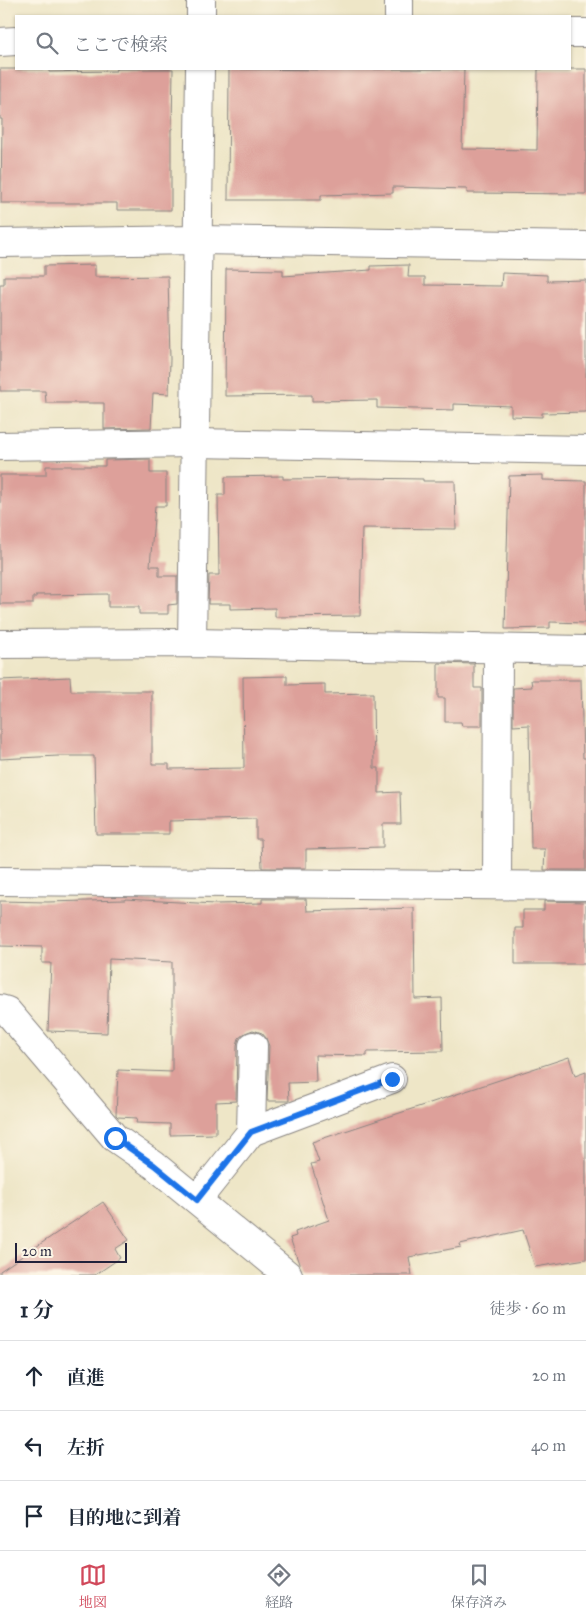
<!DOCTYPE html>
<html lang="ja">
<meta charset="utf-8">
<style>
:root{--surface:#fff;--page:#f2f2f3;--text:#1f2937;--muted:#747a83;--line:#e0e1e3;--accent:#d1495b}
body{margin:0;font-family:"IM FELL Great Primer","Noto Serif JP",serif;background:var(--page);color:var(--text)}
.scale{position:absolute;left:15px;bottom:12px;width:112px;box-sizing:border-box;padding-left:5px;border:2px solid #22223b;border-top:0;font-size:14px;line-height:18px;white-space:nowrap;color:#22223b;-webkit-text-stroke:4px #fcf5e5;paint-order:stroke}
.stop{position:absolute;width:15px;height:15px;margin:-11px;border:4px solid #1a73e8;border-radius:50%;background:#fff}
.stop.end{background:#1a73e8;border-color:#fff;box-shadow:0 1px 5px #0008}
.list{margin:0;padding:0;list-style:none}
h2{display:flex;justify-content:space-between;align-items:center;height:65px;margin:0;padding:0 20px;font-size:21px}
h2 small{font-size:16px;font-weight:400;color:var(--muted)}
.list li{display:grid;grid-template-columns:32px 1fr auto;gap:15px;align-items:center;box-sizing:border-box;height:70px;padding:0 20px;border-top:1px solid var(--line)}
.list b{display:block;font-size:19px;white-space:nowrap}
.list em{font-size:16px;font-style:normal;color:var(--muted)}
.icon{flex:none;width:28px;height:28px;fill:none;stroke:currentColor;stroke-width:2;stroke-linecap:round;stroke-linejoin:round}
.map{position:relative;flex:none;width:586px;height:1275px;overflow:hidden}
.search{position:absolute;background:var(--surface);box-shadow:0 1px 4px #0004;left:15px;right:15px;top:15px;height:55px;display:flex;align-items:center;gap:12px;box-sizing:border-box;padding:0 18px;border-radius:0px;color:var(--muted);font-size:19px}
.sheet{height:275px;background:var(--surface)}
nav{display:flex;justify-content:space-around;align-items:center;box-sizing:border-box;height:70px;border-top:1px solid var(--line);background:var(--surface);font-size:14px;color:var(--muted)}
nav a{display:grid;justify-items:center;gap:2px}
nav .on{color:var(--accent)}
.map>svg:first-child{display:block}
.building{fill:#dda09a}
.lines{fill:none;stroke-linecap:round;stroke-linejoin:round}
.minor-casing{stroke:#888481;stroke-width:30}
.minor{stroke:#fff;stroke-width:28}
.route{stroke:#1a73e8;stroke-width:6}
</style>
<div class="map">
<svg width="586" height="1275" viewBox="0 0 586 1275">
<rect width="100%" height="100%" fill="#fcf5e5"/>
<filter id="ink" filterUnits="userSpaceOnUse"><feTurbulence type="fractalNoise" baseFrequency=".02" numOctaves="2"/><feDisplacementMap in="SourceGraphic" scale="10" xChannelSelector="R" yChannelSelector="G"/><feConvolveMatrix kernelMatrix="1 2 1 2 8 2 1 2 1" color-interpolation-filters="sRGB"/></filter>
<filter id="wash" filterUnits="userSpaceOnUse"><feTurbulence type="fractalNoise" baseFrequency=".0096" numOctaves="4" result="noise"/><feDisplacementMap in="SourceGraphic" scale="20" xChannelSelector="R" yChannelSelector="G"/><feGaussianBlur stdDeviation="1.12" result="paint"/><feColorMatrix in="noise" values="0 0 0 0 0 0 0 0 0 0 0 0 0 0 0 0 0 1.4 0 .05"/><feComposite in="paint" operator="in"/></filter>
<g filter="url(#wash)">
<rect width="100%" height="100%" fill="#eee6c7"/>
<g id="blocks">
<!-- building -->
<g class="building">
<polygon points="0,69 49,69 49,72 116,71 116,69 173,69 172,129 171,129 171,210 117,210 117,203 1,203 2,119 0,119"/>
<polygon points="229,69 343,70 343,69 464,69 462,149 537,150 538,69 586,69 586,194 467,193 467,189 393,187 393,193 321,195 321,200 228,200"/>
<polygon points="95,265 95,277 168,276 170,359 169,394 153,393 151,428 104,429 104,403 46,403 45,391 0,391 0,284 4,284 4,276 44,276 44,266"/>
<polygon points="409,265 408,277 425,277 425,285 501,286 502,273 547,275 547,281 586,280 586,412 542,413 542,417 511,416 511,406 454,404 454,410 377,408 377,400 312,401 312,395 225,396 226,269 283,270 283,276 371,270 371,266"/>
<polygon points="150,459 150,473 166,473 166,506 155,506 150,566 159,566 159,576 177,576 177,604 168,605 168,614 139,614 139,607 108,607 108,594 36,595 36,597 33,597 33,604 0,604 0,475 46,475 46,466 105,466 105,460"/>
<polygon points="543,475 543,480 586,481 586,623 550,622 550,628 505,629 509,476"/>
<polygon points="283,476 283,479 361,478 423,479 423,481 455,481 456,529 362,528 360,616 275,617 275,608 230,609 230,604 208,604 209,575 219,575 218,495 225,495 225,477"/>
<polygon points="438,663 474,664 474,688 482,688 482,726 462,726 461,722 445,722 445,698 438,698"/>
<polygon points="287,676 287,685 325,684 325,694 373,693 374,768 379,768 379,793 400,792 401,824 383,824 383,847 306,849 306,868 262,868 261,839 256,839 256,819 169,821 169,834 96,834 94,756 58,756 0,759 0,680 70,677 71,691 152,691 152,764 169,764 169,769 244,768 243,677"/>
<polygon points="531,680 581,680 583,758 586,758 586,870 544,870 545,849 531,849 529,725 513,726 513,688 532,687"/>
<polygon points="125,899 215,904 262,903 262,899 306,899 307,911 414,908 415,999 442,998 443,1051 367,1052 367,1056 315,1055 316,1082 288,1083 289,1101 267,1101 269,1046 266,1038 262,1033 253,1030 245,1033 239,1038 237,1045 236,1101 216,1102 216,1134 170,1135 170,1124 136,1123 137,1118 118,1117 116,1115 118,1070 172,1072 172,962 109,959 107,1033 48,1031 51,963 42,963 42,947 0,946 0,901 47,902 125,900"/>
<polygon points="544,901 586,902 586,964 515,964 515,928 523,928 523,910 544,910"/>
<polygon points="569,1057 575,1076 586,1072 586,1259 535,1267 523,1230 460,1244 461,1247 409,1257 412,1275 303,1275 290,1238 296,1236 295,1232 329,1220 311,1164 319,1162 312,1142"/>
<polygon points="103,1202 129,1240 115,1249 120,1258 95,1275 0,1275 0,1271"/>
</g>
</g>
</g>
<g filter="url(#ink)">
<use href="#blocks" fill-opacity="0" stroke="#888481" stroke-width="1"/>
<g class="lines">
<defs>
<g id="minor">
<polyline points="399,0 399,16"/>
<polyline points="201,16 201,0"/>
<polyline points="570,33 586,33"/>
<polyline points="0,42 16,41"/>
<polyline points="0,243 198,240 586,246"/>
<polyline points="0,446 195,443 586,450"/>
<polyline points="192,643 200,69"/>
<polyline points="0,644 192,643 586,650"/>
<polyline points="0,881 586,886"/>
<polyline points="497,885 498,649"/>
<polyline points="0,1009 7,1011 115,1138 154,1165 288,1275"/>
<polyline points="251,1132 392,1079"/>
<polyline points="197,1200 251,1132 253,1046"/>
</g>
</defs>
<!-- minor casing -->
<use href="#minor" class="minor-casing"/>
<!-- minor -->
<use href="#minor" class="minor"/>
</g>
</g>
<g class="lines" filter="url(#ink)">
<!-- route -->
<polyline class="route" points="115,1138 154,1165 197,1200 251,1132 392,1079"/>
</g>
</svg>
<div class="scale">20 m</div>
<div class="stop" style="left:115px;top:1138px"></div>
<div class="stop end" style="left:392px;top:1079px"></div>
<div class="search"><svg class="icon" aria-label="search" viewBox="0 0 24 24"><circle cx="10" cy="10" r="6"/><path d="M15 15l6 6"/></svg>ここで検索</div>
</div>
<section class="sheet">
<h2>1 分<small>徒歩 · 60 m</small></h2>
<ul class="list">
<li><svg class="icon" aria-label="ahead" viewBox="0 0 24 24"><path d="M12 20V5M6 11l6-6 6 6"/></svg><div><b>直進</b></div><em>20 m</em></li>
<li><svg class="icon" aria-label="left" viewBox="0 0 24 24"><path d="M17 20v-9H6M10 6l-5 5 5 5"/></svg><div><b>左折</b></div><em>40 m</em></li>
<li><svg class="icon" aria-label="arrive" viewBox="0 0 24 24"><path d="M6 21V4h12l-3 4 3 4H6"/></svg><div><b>目的地に到着</b></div></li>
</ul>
</section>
<nav>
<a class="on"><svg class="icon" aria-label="map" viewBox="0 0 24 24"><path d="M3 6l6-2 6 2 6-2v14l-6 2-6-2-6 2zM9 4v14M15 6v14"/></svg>地図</a>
<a><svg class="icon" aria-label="directions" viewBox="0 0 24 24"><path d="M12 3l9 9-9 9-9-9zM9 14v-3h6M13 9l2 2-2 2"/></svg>経路</a>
<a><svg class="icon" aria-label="saved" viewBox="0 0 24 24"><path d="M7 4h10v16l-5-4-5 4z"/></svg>保存済み</a>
</nav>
